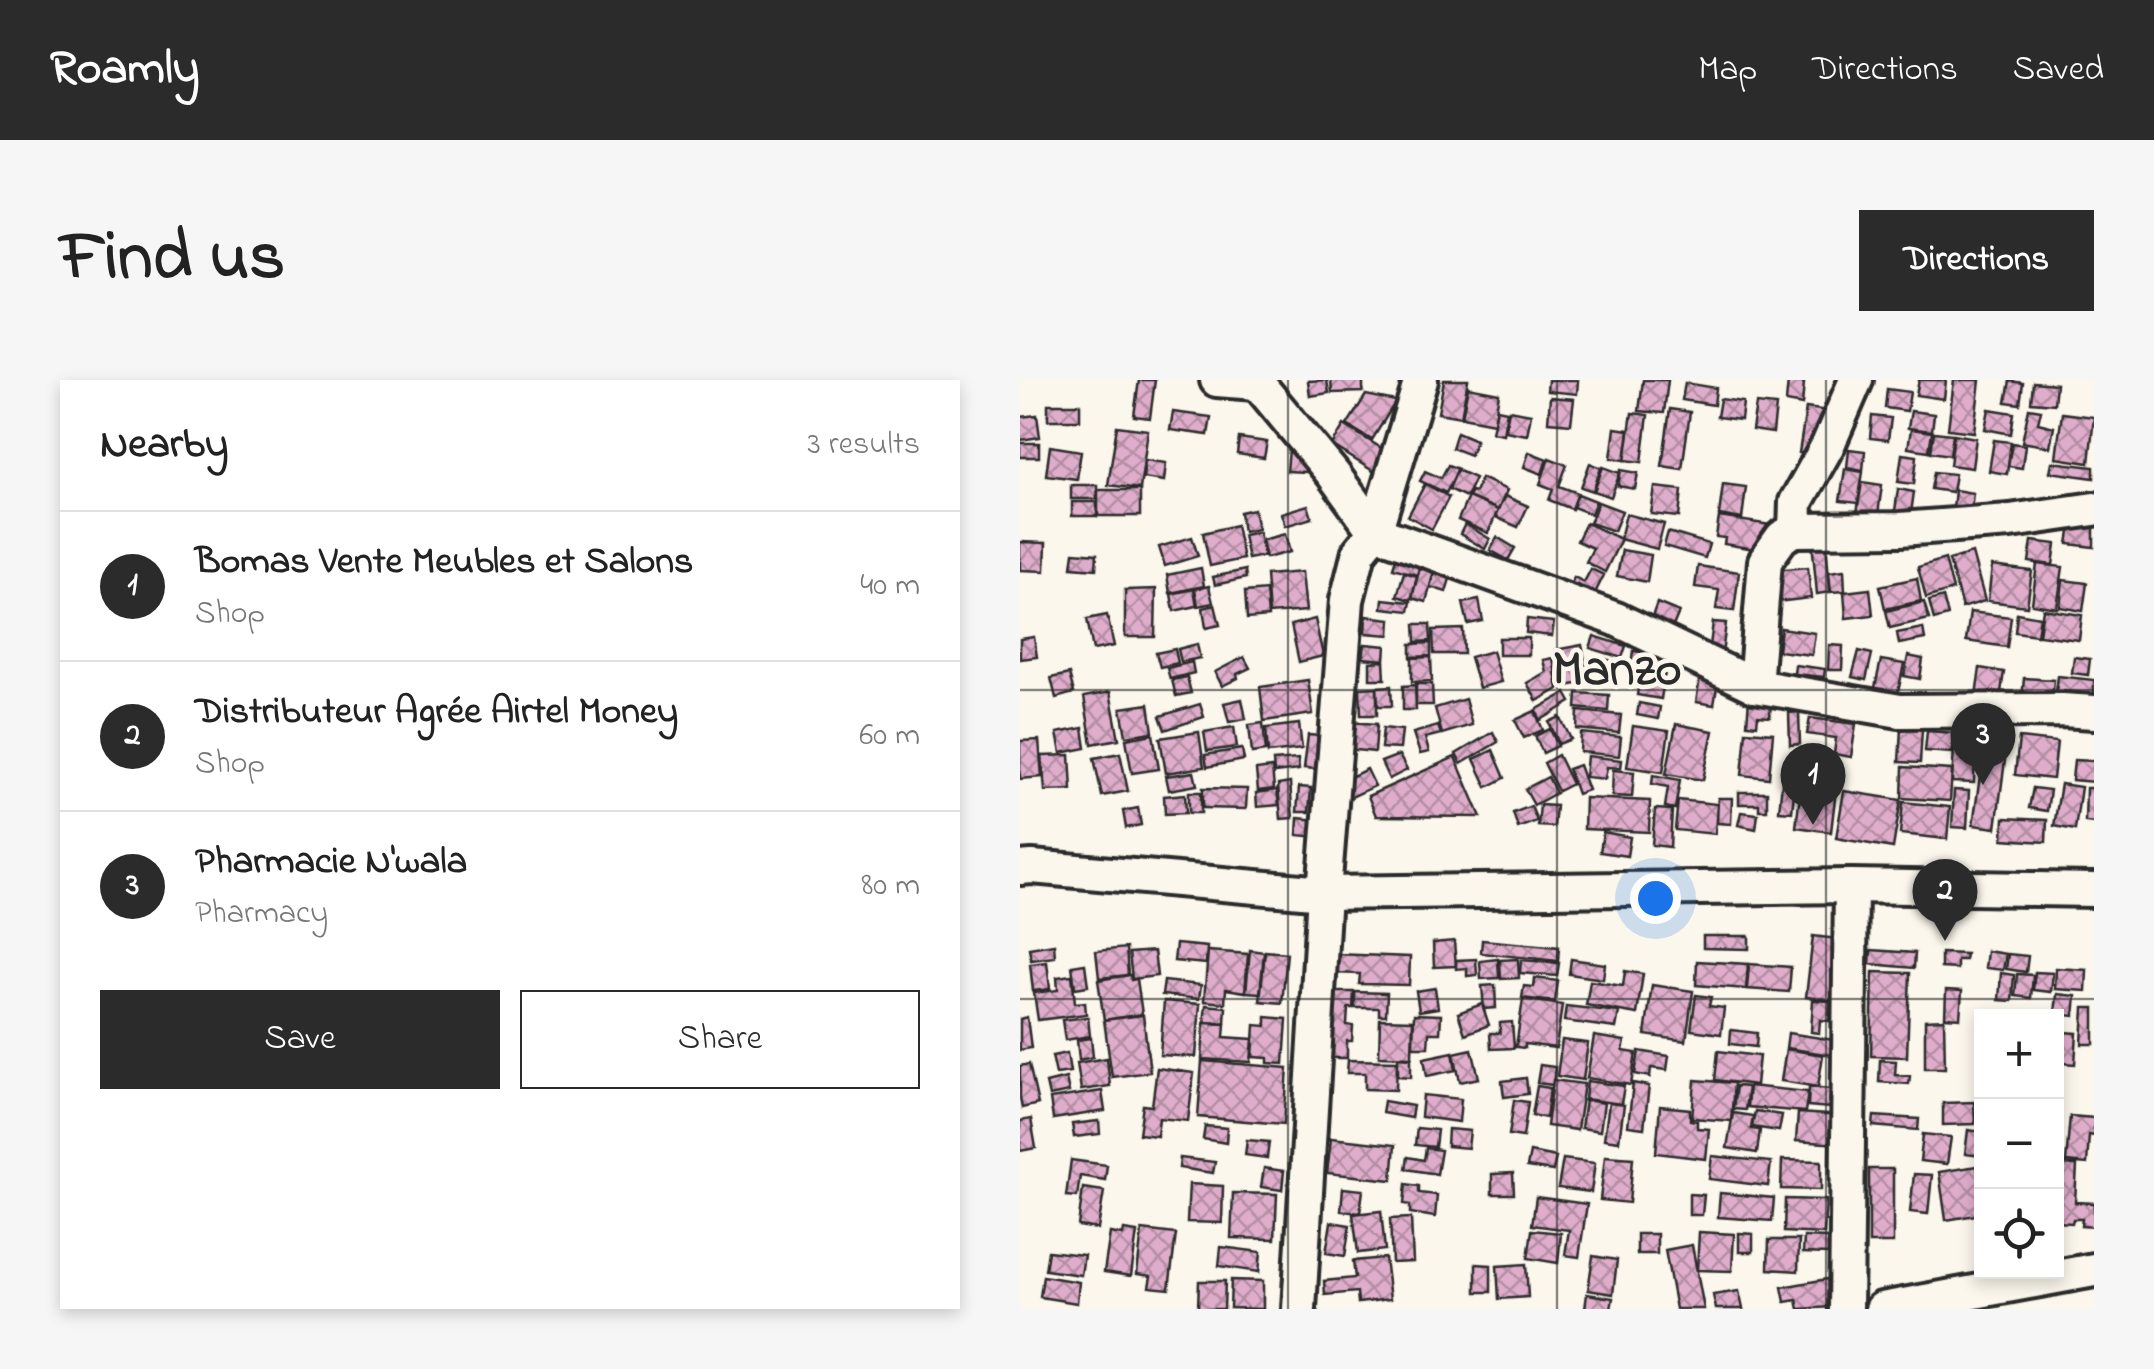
<!DOCTYPE html>
<meta charset="utf-8">
<style>
:root{--surface:#fff;--page:#f6f6f6;--text:#222;--muted:#767676;--line:#e0e0e0;--accent:#2b2b2b}
body{margin:0;font-family:"Indie Flower",sans-serif;background:var(--page);color:var(--text)}
.controls{position:absolute;right:30px;bottom:30px;display:grid;overflow:hidden;border-radius:0px;box-shadow:0 5px 15px #0003}
.controls button{width:90px;height:90px;display:grid;place-items:center;padding:0;border:0;border-bottom:2px solid var(--line);background:var(--surface);color:var(--text);font:50px sans-serif}
.you{position:absolute;left:635px;top:518px;width:35px;height:35px;margin:-25px;border:8px solid #fff;border-radius:50%;background:#1a73e8;box-shadow:0 0 0 15px #1a73e833}
.badge{display:grid;place-items:center;width:65px;height:65px;border-radius:50%;background:var(--accent);color:#fff;font-size:32px;font-weight:700}
.pin{position:absolute;translate:-50% -82px;filter:drop-shadow(0 2px 5px #0008)}
.pin::after{content:'';position:absolute;top:52px;width:35px;height:30px;background:inherit;clip-path:polygon(0 0,100% 0,50% 100%)}
.list{margin:0;padding:0;list-style:none}
h2{display:flex;justify-content:space-between;align-items:center;height:130px;margin:0;padding:0 40px;font-size:42px}
h2 small{font-size:32px;font-weight:400;color:var(--muted)}
.list li{display:grid;grid-template-columns:65px 1fr auto;gap:30px;align-items:center;box-sizing:border-box;height:150px;padding:0 40px;border-top:2px solid var(--line)}
.list b{display:block;font-size:38px;white-space:nowrap}
.list p{margin:0;font-size:32px;white-space:nowrap;color:var(--muted)}
.list em{font-size:32px;font-style:normal;color:var(--muted)}
.actions{display:flex;gap:20px;padding:30px 40px}
.actions a{flex:1;padding:22px 0;border:2px solid var(--accent);border-radius:0px;text-align:center;font-size:35px;color:var(--accent)}
.actions .main{background:var(--accent);color:#fff}
.icon{flex:none;width:55px;height:55px;fill:none;stroke:currentColor;stroke-width:2;stroke-linecap:round;stroke-linejoin:round}
.map{position:relative;flex:none;width:1074px;height:929px;overflow:hidden;border-radius:0px}
header{display:flex;align-items:center;gap:60px;box-sizing:border-box;height:140px;padding:0 50px;background:var(--accent);color:#fff}
header strong{font-size:48px}
nav{display:flex;gap:55px;margin-inline-start:auto;font-size:35px}
.intro{display:flex;align-items:center;justify-content:space-between;box-sizing:border-box;height:240px;padding:0 60px}
h1{margin:0;font-size:70px}
.button{padding:25px 45px;border-radius:0px;background:var(--accent);color:#fff;font-size:35px;font-weight:700}
main{display:flex;gap:60px;padding:0 60px}
aside{flex:1;background:var(--surface);border-radius:0px;box-shadow:0 5px 15px #0003}
.map>svg:first-child{display:block}
.building{fill:url(#building-cross-hatch);stroke:#2b2b2b;stroke-width:2.5}
.lines{fill:none;stroke-linecap:round;stroke-linejoin:round}
.minor-casing{stroke:#2b2b2b;stroke-width:40}
.minor{stroke:#fbf7ec;stroke-width:32}
.grid{fill:none;stroke:#2b2b2b;stroke-width:2.5;stroke-opacity:0.55}
.labels{text-anchor:middle;stroke-width:9;stroke-linejoin:round;paint-order:stroke}
.district-label{font-size:50px;font-weight:bold;fill:#2b2b2b;stroke:#fbf7ec}
</style>
<header>
<strong>Roamly</strong>
<nav><a>Map</a><a>Directions</a><a>Saved</a></nav>
</header>
<div class="intro"><h1>Find us</h1><a class="button">Directions</a></div>
<main>
<aside>
<h2>Nearby<small>3 results</small></h2>
<ul class="list">
<li><span class="badge">1</span><div><b>Bomas Vente Meubles et Salons</b><p>Shop</p></div><em>40 m</em></li>
<li><span class="badge">2</span><div><b>Distributeur Agrée Airtel Money</b><p>Shop</p></div><em>60 m</em></li>
<li><span class="badge">3</span><div><b>Pharmacie N'wala</b><p>Pharmacy</p></div><em>80 m</em></li>
</ul>
<div class="actions"><a class="main">Save</a><a>Share</a></div>
</aside>
<div class="map">
<svg width="1074" height="929" viewBox="0 0 1074 929">
<defs>
<pattern id="building-cross-hatch" width="8" height="8" patternUnits="userSpaceOnUse" patternTransform="scale(2.5)"><rect width="8" height="8" fill="#dfadcb"/><path d="M0 0l8 8M0 8l8-8" fill="none" stroke="#b58da5"/></pattern>
</defs>
<rect width="100%" height="100%" fill="#fbf7ec"/>
<filter id="ink" filterUnits="userSpaceOnUse"><feTurbulence type="fractalNoise" baseFrequency=".01" numOctaves="2"/><feDisplacementMap in="SourceGraphic" scale="20" xChannelSelector="R" yChannelSelector="G"/><feConvolveMatrix kernelMatrix="1 2 1 2 8 2 1 2 1" color-interpolation-filters="sRGB"/></filter>
<g filter="url(#ink)">
<!-- building -->
<g class="building">
<polygon points="119,0 135,0 130,38 114,36"/>
<polygon points="307,0 309,13 290,16 288,1"/>
<polygon points="311,0 343,0 343,12 312,13"/>
<polygon points="424,0 448,0 441,37 418,33"/>
<polygon points="528,0 558,0 557,14 527,11"/>
<polygon points="623,0 648,0 644,33 619,31"/>
<polygon points="899,0 926,0 924,19 896,15"/>
<polygon points="934,0 960,0 954,52 928,49"/>
<polygon points="768,1 784,3 782,25 766,22"/>
<polygon points="990,1 1003,3 1000,24 986,22"/>
<polygon points="1013,2 1036,4 1034,24 1011,22"/>
<polygon points="665,3 696,8 694,25 662,20"/>
<polygon points="448,7 479,13 474,43 442,37"/>
<polygon points="867,9 890,12 887,31 865,28"/>
<polygon points="346,15 376,21 352,60 327,45"/>
<polygon points="530,17 554,19 551,44 528,42"/>
<polygon points="700,19 723,22 721,40 697,37"/>
<rect x="28" y="24" width="32" height="16"/>
<polygon points="736,24 756,26 753,53 732,50"/>
<polygon points="786,28 816,32 795,75 779,73"/>
<polygon points="1009,28 1021,30 1018,43 1034,47 1030,67 1002,62"/>
<polygon points="477,29 487,31 483,54 472,52"/>
<polygon points="650,29 670,32 662,89 642,86"/>
<polygon points="969,29 994,33 991,54 965,49"/>
<polygon points="489,30 511,34 507,55 485,51"/>
<polygon points="891,31 914,34 912,51 888,48"/>
<polygon points="153,32 191,37 188,55 150,50"/>
<polygon points="612,33 628,35 622,82 605,80"/>
<polygon points="1042,33 1074,37 1069,83 1036,78"/>
<polygon points="17,35 20,57 0,60 0,37"/>
<polygon points="852,36 871,38 868,60 850,58"/>
<polygon points="324,45 366,71 353,91 312,65"/>
<polygon points="97,46 128,50 120,109 88,105"/>
<polygon points="595,48 609,50 605,80 591,78"/>
<polygon points="891,49 912,52 909,71 888,68"/>
<polygon points="437,52 456,60 450,75 432,68"/>
<polygon points="914,52 933,54 930,75 911,72"/>
<polygon points="934,54 956,58 952,88 930,85"/>
<polygon points="219,58 247,62 244,78 217,74"/>
<polygon points="974,60 991,62 987,94 969,91"/>
<rect x="0" y="63" width="19" height="14"/>
<polygon points="992,63 1005,65 1002,88 988,86"/>
<polygon points="30,66 61,71 57,99 26,95"/>
<polygon points="269,69 287,70 285,92 267,91"/>
<polygon points="829,69 845,71 843,90 827,87"/>
<polygon points="509,72 527,79 522,94 504,87"/>
<polygon points="882,74 897,76 894,104 878,102"/>
<polygon points="529,78 547,85 539,106 558,113 552,129 529,120 533,109 520,104"/>
<polygon points="125,80 146,83 144,101 123,98"/>
<polygon points="1032,82 1074,87 1074,98 1030,92"/>
<polygon points="570,83 581,88 573,111 561,107"/>
<polygon points="428,85 438,89 426,113 400,101 405,91 421,98"/>
<polygon points="583,87 600,93 591,117 574,111"/>
<polygon points="825,89 843,92 838,123 820,121"/>
<polygon points="437,90 455,98 446,117 429,109"/>
<polygon points="601,90 618,93 615,109 598,106"/>
<polygon points="914,92 935,94 932,112 911,109"/>
<polygon points="461,98 487,110 478,130 448,117 451,111 455,112"/>
<polygon points="842,102 862,105 857,142 836,139"/>
<polygon points="405,104 429,117 412,149 388,136"/>
<polygon points="703,104 726,107 722,139 699,135"/>
<rect x="51" y="105" width="26" height="14"/>
<polygon points="635,107 662,110 659,137 631,134"/>
<polygon points="878,109 894,112 891,133 875,131"/>
<rect x="78" y="110" width="42" height="26"/>
<polygon points="935,110 953,113 951,131 933,128"/>
<polygon points="558,114 576,121 571,134 553,127"/>
<polygon points="485,116 508,126 498,147 475,137"/>
<polygon points="448,117 478,130 468,153 438,140"/>
<rect x="52" y="122" width="25" height="14"/>
<polygon points="578,122 602,131 594,151 570,143"/>
<polygon points="288,125 292,138 265,146 261,133"/>
<polygon points="234,129 238,149 223,152 220,132"/>
<polygon points="606,134 644,144 637,169 600,159"/>
<polygon points="699,137 751,145 747,171 704,164 705,158 696,157"/>
<polygon points="1052,140 1074,143 1074,167 1048,164"/>
<polygon points="566,143 601,159 585,192 566,182 573,168 557,161"/>
<polygon points="445,144 470,159 465,169 440,154"/>
<polygon points="216,145 223,179 190,186 183,153"/>
<polygon points="239,152 244,176 228,179 223,155"/>
<polygon points="648,152 689,164 685,178 644,166"/>
<polygon points="265,154 270,172 246,178 242,160"/>
<polygon points="172,157 178,176 145,186 139,167"/>
<polygon points="477,157 495,168 488,180 470,170"/>
<polygon points="806,160 810,212 797,214 792,161"/>
<polygon points="1012,161 1036,164 1033,185 1009,182"/>
<polygon points="0,162 26,163 25,191 0,190"/>
<polygon points="602,170 631,175 627,202 597,196"/>
<polygon points="54,172 77,174 76,189 52,187"/>
<polygon points="952,173 965,221 942,228 929,180"/>
<polygon points="376,178 400,184 397,195 373,188"/>
<polygon points="925,179 933,210 906,218 898,187"/>
<polygon points="401,183 415,187 406,222 392,218"/>
<polygon points="1017,184 1043,187 1037,228 1012,224"/>
<polygon points="678,186 719,192 714,231 696,229 699,210 675,207"/>
<polygon points="972,186 1012,191 1007,226 968,221"/>
<polygon points="416,187 432,192 426,212 410,207"/>
<polygon points="788,187 791,218 756,222 754,190"/>
<polygon points="181,188 184,206 150,213 147,195"/>
<polygon points="571,189 584,195 571,221 549,209 554,197 564,202"/>
<polygon points="225,190 226,198 195,205 193,197"/>
<polygon points="824,190 825,211 811,212 809,192"/>
<polygon points="282,192 286,231 249,234 246,195"/>
<polygon points="384,192 397,196 391,220 377,216"/>
<polygon points="897,198 901,221 865,229 860,206"/>
<polygon points="1043,200 1067,203 1063,231 1040,227"/>
<polygon points="189,206 193,223 178,226 175,209"/>
<polygon points="136,209 135,257 105,257 105,210"/>
<polygon points="174,209 177,226 154,231 151,214"/>
<polygon points="850,209 853,235 826,238 824,212"/>
<polygon points="246,210 248,237 227,239 225,212"/>
<polygon points="923,217 928,236 914,240 909,221"/>
<polygon points="363,219 391,222 389,231 362,228"/>
<polygon points="459,220 463,241 448,244 443,223"/>
<polygon points="904,222 909,239 870,248 866,231"/>
<polygon points="637,223 659,232 651,251 630,242"/>
<polygon points="195,225 200,245 186,248 183,228"/>
<polygon points="1023,229 1062,235 1059,260 1019,255"/>
<polygon points="950,232 991,237 987,267 946,261"/>
<polygon points="997,233 1020,237 1017,255 995,252"/>
<polygon points="87,235 94,266 73,270 67,239"/>
<polygon points="346,236 371,239 370,255 345,253"/>
<polygon points="295,239 303,276 279,282 271,245"/>
<polygon points="507,239 534,242 532,256 506,253"/>
<polygon points="693,242 706,243 702,275 689,274"/>
<polygon points="395,244 410,244 411,261 396,262"/>
<polygon points="761,248 795,253 792,275 758,271"/>
<polygon points="903,248 905,259 879,264 877,253"/>
<polygon points="443,249 444,274 414,274 413,250"/>
<polygon points="574,256 606,266 602,278 570,268"/>
<polygon points="14,257 17,277 0,279 0,259"/>
<rect x="479" y="258" width="30" height="17"/>
<polygon points="411,263 411,276 391,277 391,264"/>
<polygon points="177,264 180,278 161,282 158,269"/>
<polygon points="345,264 366,266 365,280 343,278"/>
<polygon points="562,265 566,285 536,290 535,270"/>
<polygon points="809,265 823,266 822,290 808,290"/>
<polygon points="155,269 158,283 140,287 136,273"/>
<polygon points="472,271 481,302 459,308 450,277"/>
<polygon points="613,271 648,276 644,298 620,294 618,305 608,304"/>
<polygon points="839,271 852,274 846,300 832,297"/>
<polygon points="888,276 903,279 900,299 884,296"/>
<polygon points="224,277 230,288 217,294 218,298 202,306 195,292"/>
<polygon points="411,277 412,301 392,302 392,278"/>
<polygon points="579,277 598,283 593,297 575,291"/>
<polygon points="1054,277 1070,279 1068,295 1052,293"/>
<polygon points="533,278 538,309 517,321 507,303 526,292 523,280"/>
<polygon points="861,280 884,284 877,317 854,312"/>
<polygon points="364,281 365,299 350,299 350,282"/>
<polygon points="172,282 174,293 150,299 147,288"/>
<polygon points="775,285 805,289 804,297 774,294"/>
<polygon points="560,287 563,303 539,307 537,291"/>
<polygon points="960,288 984,292 980,319 956,315"/>
<polygon points="681,292 699,295 694,325 676,322"/>
<polygon points="49,294 54,313 36,318 31,298"/>
<polygon points="620,295 644,299 641,319 617,315"/>
<polygon points="1038,296 1074,300 1074,325 1035,320"/>
<polygon points="167,297 171,313 156,316 152,300"/>
<polygon points="1004,298 1034,300 1032,322 1002,319"/>
<polygon points="288,300 293,334 244,341 240,307"/>
<polygon points="396,304 412,304 413,325 396,325"/>
<polygon points="395,305 396,330 383,330 383,306"/>
<polygon points="371,306 372,326 358,326 357,307"/>
<polygon points="357,307 357,335 341,335 340,308"/>
<polygon points="90,312 99,359 72,364 64,317"/>
<polygon points="546,313 551,322 521,340 516,330"/>
<polygon points="557,313 589,315 588,331 556,328"/>
<polygon points="222,319 226,339 209,342 204,323"/>
<polygon points="445,319 452,345 422,354 415,328"/>
<polygon points="729,319 751,320 750,337 738,336 737,345 727,344"/>
<polygon points="619,323 640,327 638,339 617,335"/>
<polygon points="129,324 133,352 106,356 101,328"/>
<polygon points="180,324 184,337 145,350 140,336"/>
<polygon points="515,331 523,350 504,358 495,340"/>
<polygon points="558,331 601,335 599,353 557,349"/>
<polygon points="779,332 780,364 770,365 769,333"/>
<polygon points="540,337 551,359 539,364 529,342"/>
<polygon points="790,338 836,344 831,377 814,374 816,358 787,354"/>
<polygon points="328,342 357,344 355,372 326,369"/>
<polygon points="243,343 246,371 232,373 229,345"/>
<polygon points="279,344 282,369 248,373 246,348"/>
<polygon points="656,344 693,351 683,400 646,394"/>
<polygon points="418,346 421,354 405,358 409,372 400,374 393,353"/>
<polygon points="613,346 649,351 643,392 607,387"/>
<polygon points="214,347 217,367 187,371 184,352"/>
<polygon points="63,348 66,368 41,373 37,353"/>
<polygon points="363,348 382,350 380,369 361,368"/>
<polygon points="881,348 902,349 900,383 879,382"/>
<polygon points="530,349 538,366 523,373 515,356"/>
<polygon points="726,351 753,353 749,398 722,395"/>
<polygon points="907,351 934,353 932,373 905,371"/>
<polygon points="179,352 184,387 146,393 140,358"/>
<polygon points="473,352 478,362 441,384 436,374"/>
<polygon points="561,353 601,357 599,376 560,372"/>
<polygon points="133,354 139,389 112,393 106,359"/>
<polygon points="966,354 988,358 976,448 953,445"/>
<polygon points="288,355 299,356 295,389 284,388"/>
<polygon points="999,358 1037,362 1033,399 995,395"/>
<polygon points="19,360 22,397 0,399 0,361"/>
<polygon points="934,367 955,368 954,403 932,402"/>
<polygon points="222,369 224,380 187,387 185,375"/>
<polygon points="473,370 485,398 467,407 454,379"/>
<polygon points="775,370 793,373 792,387 773,384"/>
<polygon points="100,373 108,411 82,416 74,378"/>
<polygon points="50,375 52,410 25,411 22,376"/>
<polygon points="379,375 387,390 369,399 361,382"/>
<polygon points="538,375 552,404 538,411 524,383"/>
<polygon points="567,376 602,380 601,388 587,387 585,399 565,397"/>
<polygon points="435,377 461,437 356,436 348,416"/>
<polygon points="278,379 279,390 254,393 253,381"/>
<polygon points="1054,380 1074,381 1074,402 1052,400"/>
<polygon points="559,385 568,410 557,414 548,389"/>
<polygon points="883,387 932,390 930,421 882,418"/>
<polygon points="252,388 254,409 238,411 236,390"/>
<polygon points="347,389 355,406 323,421 326,399"/>
<polygon points="593,390 614,392 612,417 592,416"/>
<polygon points="174,392 177,405 149,410 146,396"/>
<polygon points="763,393 776,395 772,432 759,431"/>
<polygon points="633,395 660,400 655,429 645,427 648,407 632,404"/>
<polygon points="528,397 536,413 514,425 505,409"/>
<polygon points="270,403 273,438 261,439 258,405"/>
<polygon points="1041,404 1061,407 1055,450 1034,446"/>
<polygon points="781,406 816,410 811,452 776,447"/>
<polygon points="279,407 291,408 289,432 277,432"/>
<polygon points="183,408 227,409 226,429 183,428"/>
<polygon points="1013,408 1030,410 1027,431 1009,428"/>
<polygon points="1066,408 1074,408 1074,443 1065,442"/>
<polygon points="257,410 259,425 237,427 236,413"/>
<polygon points="934,410 949,411 947,448 932,447"/>
<polygon points="824,411 881,420 873,468 816,458"/>
<rect x="169" y="412" width="12" height="21"/>
<polygon points="719,412 747,412 747,430 739,430 739,424 719,424"/>
<polygon points="165,414 166,433 145,434 144,416"/>
<polygon points="565,418 630,421 629,452 564,449"/>
<polygon points="698,418 712,418 711,444 697,443"/>
<polygon points="658,420 697,424 695,454 655,450"/>
<polygon points="883,422 930,427 927,459 880,454"/>
<polygon points="520,425 536,426 534,447 518,446"/>
<polygon points="511,426 517,441 498,448 493,433"/>
<polygon points="118,428 121,445 106,448 103,431"/>
<polygon points="635,429 652,430 650,467 632,465"/>
<polygon points="721,432 738,434 736,449 718,445"/>
<polygon points="278,438 299,440 297,457 277,455"/>
<polygon points="984,438 1027,440 1026,462 983,459"/>
<polygon points="583,452 610,457 607,476 580,472"/>
<polygon points="683,556 729,556 729,569 683,568"/>
<polygon points="793,556 818,559 811,620 786,617"/>
<polygon points="462,560 539,567 538,581 461,573"/>
<polygon points="434,561 436,586 414,587 413,563"/>
<polygon points="34,564 35,577 11,580 9,568"/>
<polygon points="156,564 187,567 186,584 154,581"/>
<polygon points="106,568 108,595 79,598 76,571"/>
<polygon points="230,570 244,572 240,613 226,612"/>
<polygon points="851,570 895,573 894,588 850,584"/>
<polygon points="134,571 137,596 112,599 109,573"/>
<polygon points="188,571 228,574 225,612 206,609 205,623 184,621"/>
<polygon points="245,571 267,573 262,623 240,621"/>
<polygon points="967,571 986,574 983,590 965,588"/>
<polygon points="921,573 946,574 945,580 937,580 937,589 921,588"/>
<polygon points="314,574 390,577 389,605 339,604 340,594 313,593"/>
<polygon points="988,574 1008,576 1006,592 986,589"/>
<polygon points="456,579 457,595 447,596 447,588 436,589 436,580"/>
<polygon points="478,579 479,598 461,599 460,581"/>
<polygon points="498,579 499,598 481,599 480,580"/>
<polygon points="551,579 585,584 583,599 549,594"/>
<polygon points="501,580 539,583 537,596 500,593"/>
<polygon points="677,581 728,584 726,609 676,605"/>
<polygon points="27,582 30,609 13,611 10,584"/>
<polygon points="65,584 68,606 55,608 52,586"/>
<polygon points="729,584 771,587 769,612 727,609"/>
<polygon points="1036,588 1067,590 1066,611 1035,609"/>
<polygon points="605,591 623,594 617,634 566,625 570,601 603,606"/>
<polygon points="853,592 890,593 887,677 851,676"/>
<polygon points="1015,592 1033,593 1031,612 1013,610"/>
<polygon points="981,593 994,595 992,621 979,620"/>
<polygon points="997,594 1013,595 1011,618 995,616"/>
<polygon points="52,595 55,623 65,622 66,634 18,640 14,613 38,610 37,597"/>
<polygon points="110,595 111,600 117,599 122,634 84,640 78,600"/>
<polygon points="515,598 538,601 535,622 502,618 504,606 514,607"/>
<polygon points="144,601 181,605 179,619 142,615"/>
<polygon points="475,605 476,628 464,629 462,606"/>
<polygon points="632,605 673,611 666,661 625,655"/>
<polygon points="415,608 418,628 399,631 396,611"/>
<polygon points="926,610 942,611 940,638 925,637"/>
<polygon points="313,612 334,612 333,628 328,628 327,645 333,646 332,661 327,661 327,678 311,678"/>
<polygon points="335,612 367,613 366,635 359,635 359,628 335,628"/>
<polygon points="1037,614 1056,616 1054,636 1035,634"/>
<polygon points="676,615 691,617 689,626 704,628 701,654 671,650"/>
<polygon points="503,619 542,625 536,668 505,664 505,668 496,667"/>
<polygon points="793,620 810,621 809,641 800,640 799,653 791,652"/>
<polygon points="144,621 180,624 176,677 140,675"/>
<polygon points="462,624 469,645 445,654 438,633"/>
<polygon points="186,625 206,627 205,643 184,642"/>
<polygon points="546,626 599,632 596,648 544,641"/>
<polygon points="1064,628 1074,628 1074,664 1062,664"/>
<polygon points="394,634 421,635 420,653 409,653 408,667 393,667"/>
<polygon points="123,635 130,692 92,697 84,640"/>
<polygon points="7,637 11,668 0,670 0,639"/>
<polygon points="68,637 70,656 45,660 42,640"/>
<polygon points="246,637 267,639 264,684 248,683 248,678 233,677 235,645 246,646"/>
<polygon points="360,639 393,640 392,677 359,676"/>
<polygon points="924,639 925,688 905,688 905,640"/>
<polygon points="492,642 494,668 471,669 470,653 480,653 480,643"/>
<polygon points="184,643 205,644 204,657 233,659 231,682 182,679"/>
<polygon points="711,650 737,653 736,667 710,664"/>
<polygon points="1044,652 1057,653 1055,684 1042,683"/>
<polygon points="768,653 814,660 812,675 766,668"/>
<polygon points="574,656 605,661 603,671 616,673 611,705 567,698"/>
<polygon points="71,658 73,677 59,680 57,660"/>
<polygon points="542,660 568,663 563,700 537,696"/>
<polygon points="452,669 459,698 440,702 434,673"/>
<polygon points="766,669 803,675 798,707 761,701"/>
<polygon points="619,671 649,676 647,690 631,688 630,697 615,694"/>
<polygon points="698,671 739,676 736,705 695,700"/>
<polygon points="433,672 436,690 407,696 404,678"/>
<polygon points="47,673 50,692 36,694 32,676"/>
<polygon points="378,677 391,678 391,697 378,696"/>
<polygon points="87,678 90,706 61,710 57,683"/>
<polygon points="328,680 377,681 376,710 345,709 345,693 327,693"/>
<polygon points="860,680 876,681 875,695 890,696 889,704 859,702"/>
<polygon points="182,681 268,688 264,744 178,737"/>
<polygon points="9,684 18,724 2,728 0,718 0,686"/>
<polygon points="520,685 535,687 533,705 517,703"/>
<polygon points="137,688 174,693 168,741 139,738 137,756 119,754 123,725 132,726"/>
<polygon points="46,698 49,712 29,716 26,703"/>
<polygon points="506,698 508,714 484,717 482,701"/>
<polygon points="533,700 564,704 557,750 527,746"/>
<polygon points="675,700 714,703 711,741 672,738"/>
<polygon points="567,701 604,706 601,724 565,719"/>
<polygon points="613,703 629,706 624,748 608,746"/>
<polygon points="517,706 530,708 526,738 512,735"/>
<polygon points="716,706 728,707 725,730 713,729"/>
<polygon points="729,706 788,712 785,732 727,727"/>
<polygon points="789,707 810,709 809,728 788,726"/>
<polygon points="82,711 85,731 33,739 30,719"/>
<polygon points="403,715 441,719 439,742 401,737"/>
<polygon points="494,720 508,722 503,757 489,755"/>
<polygon points="565,720 584,723 580,751 561,748"/>
<polygon points="364,721 393,726 391,738 362,733"/>
<polygon points="954,722 955,744 923,745 923,723"/>
<polygon points="589,723 604,725 599,761 584,759"/>
<polygon points="640,726 670,729 670,740 677,741 677,748 689,749 686,779 636,773"/>
<polygon points="735,731 762,735 759,751 732,747"/>
<polygon points="713,733 733,736 731,749 740,750 737,773 707,768"/>
<polygon points="778,733 821,736 819,764 776,761"/>
<polygon points="854,736 899,739 898,750 853,746"/>
<polygon points="1050,736 1074,738 1074,756 1069,755 1067,784 1046,782"/>
<polygon points="11,739 16,768 0,771 0,741"/>
<polygon points="79,741 80,754 54,757 52,744"/>
<polygon points="185,746 207,748 206,763 183,759"/>
<polygon points="397,748 417,750 415,767 395,765"/>
<polygon points="428,749 450,751 448,768 427,766"/>
<polygon points="948,750 962,752 962,776 945,774"/>
<polygon points="903,754 931,757 927,784 900,781"/>
<polygon points="311,758 375,765 372,800 307,793"/>
<polygon points="227,760 249,762 247,778 225,775"/>
<polygon points="406,768 421,770 417,794 386,789 388,777 404,780"/>
<polygon points="510,772 536,777 533,791 507,787"/>
<polygon points="585,776 613,778 609,823 580,820"/>
<polygon points="692,776 751,782 748,806 689,799"/>
<polygon points="160,778 195,782 193,793 159,788"/>
<polygon points="543,779 575,783 571,812 538,808"/>
<polygon points="51,780 87,785 85,800 60,796 57,817 46,816"/>
<polygon points="762,780 801,781 801,810 761,809"/>
<polygon points="1039,784 1057,785 1055,822 1074,823 1074,847 1061,846 1062,839 1053,839 1052,843 1036,842"/>
<polygon points="957,786 962,815 962,834 926,840 919,792"/>
<polygon points="244,788 264,791 262,810 241,807"/>
<rect x="849" y="789" width="24" height="74"/>
<polygon points="493,793 494,814 472,814 472,794"/>
<polygon points="894,794 912,795 908,834 890,832"/>
<polygon points="169,804 203,806 202,843 167,842"/>
<polygon points="386,804 399,806 399,813 417,815 415,837 390,833 390,825 384,824"/>
<polygon points="63,808 84,811 78,849 58,846"/>
<polygon points="323,808 343,810 340,833 321,831"/>
<polygon points="213,813 257,814 255,859 211,858"/>
<polygon points="700,813 754,818 752,841 698,837"/>
<polygon points="669,814 684,815 682,835 669,835"/>
<polygon points="516,817 567,824 559,877 545,875 549,850 512,845"/>
<polygon points="765,819 806,820 804,854 764,852"/>
<polygon points="361,831 365,870 338,873 333,834"/>
<polygon points="391,838 393,882 372,883 370,839"/>
<polygon points="311,842 330,845 325,876 306,873"/>
<polygon points="104,850 117,852 111,896 84,892 90,853 103,855"/>
<polygon points="122,850 156,854 149,909 129,907 131,896 117,894"/>
<polygon points="512,850 541,853 538,883 508,878"/>
<polygon points="679,852 714,854 712,891 677,890"/>
<polygon points="719,853 733,854 733,872 719,872"/>
<rect x="617" y="854" width="20" height="20"/>
<polygon points="784,857 808,858 808,874 783,873"/>
<polygon points="749,860 779,860 778,891 748,889"/>
<polygon points="672,865 684,929 656,929 645,870"/>
<polygon points="201,867 241,872 239,892 199,886"/>
<polygon points="28,871 64,875 61,895 25,890"/>
<polygon points="573,876 597,880 593,914 568,910"/>
<polygon points="365,878 370,919 338,923 337,912 305,915 304,901 335,898 333,881"/>
<polygon points="456,884 471,885 471,912 456,912"/>
<polygon points="506,884 508,917 479,919 477,886"/>
<polygon points="23,896 59,902 57,923 20,917"/>
<polygon points="807,899 812,927 779,929 777,920 765,922 762,907"/>
<polygon points="211,900 243,901 243,929 210,928"/>
<polygon points="179,901 205,901 204,929 172,929 178,927"/>
<polygon points="719,911 723,929 696,929 693,915"/>
<polygon points="567,914 593,918 591,929 565,929"/>
</g>
<g class="lines">
<defs>
<g id="minor">
<polyline points="197,0 236,3"/>
<polyline points="235,0 313,94 355,152 596,239 735,306 880,331 1042,330 1074,332"/>
<polyline points="775,150 776,122 808,65 836,0"/>
<polyline points="735,306 745,181 762,157 775,150 880,149 990,141 1074,129"/>
<polyline points="0,488 12,487 304,513 831,506 1074,510"/>
<polyline points="279,929 304,513 327,220 339,172 355,152 401,0"/>
<polyline points="826,929 831,506"/>
<polyline points="862,929 1074,890"/>
</g>
</defs>
<!-- minor casing -->
<use href="#minor" class="minor-casing"/>
<!-- minor -->
<use href="#minor" class="minor"/>
</g>
</g>
<!-- grid -->
<path class="grid" d="M268,0V929M537,0V929M806,0V929M0,310H1074M0,619H1074"/>
<g class="labels">
<!-- district labels -->
<g class="district-label">
<text x="597" y="304">Manzo</text>
</g>
</g>
</svg>
<div class="controls">
<button>+</button>
<button>−</button>
<button><svg class="icon" aria-label="locate" viewBox="0 0 24 24"><circle cx="12" cy="12" r="6"/><path d="M12 2v4M12 18v4M2 12h4M18 12h4"/></svg></button>
</div>
<div class="you"></div>
<div class="pin badge" style="left:793px;top:445px">1</div>
<div class="pin badge" style="left:925px;top:561px">2</div>
<div class="pin badge" style="left:963px;top:405px">3</div>
</div>
</main>
